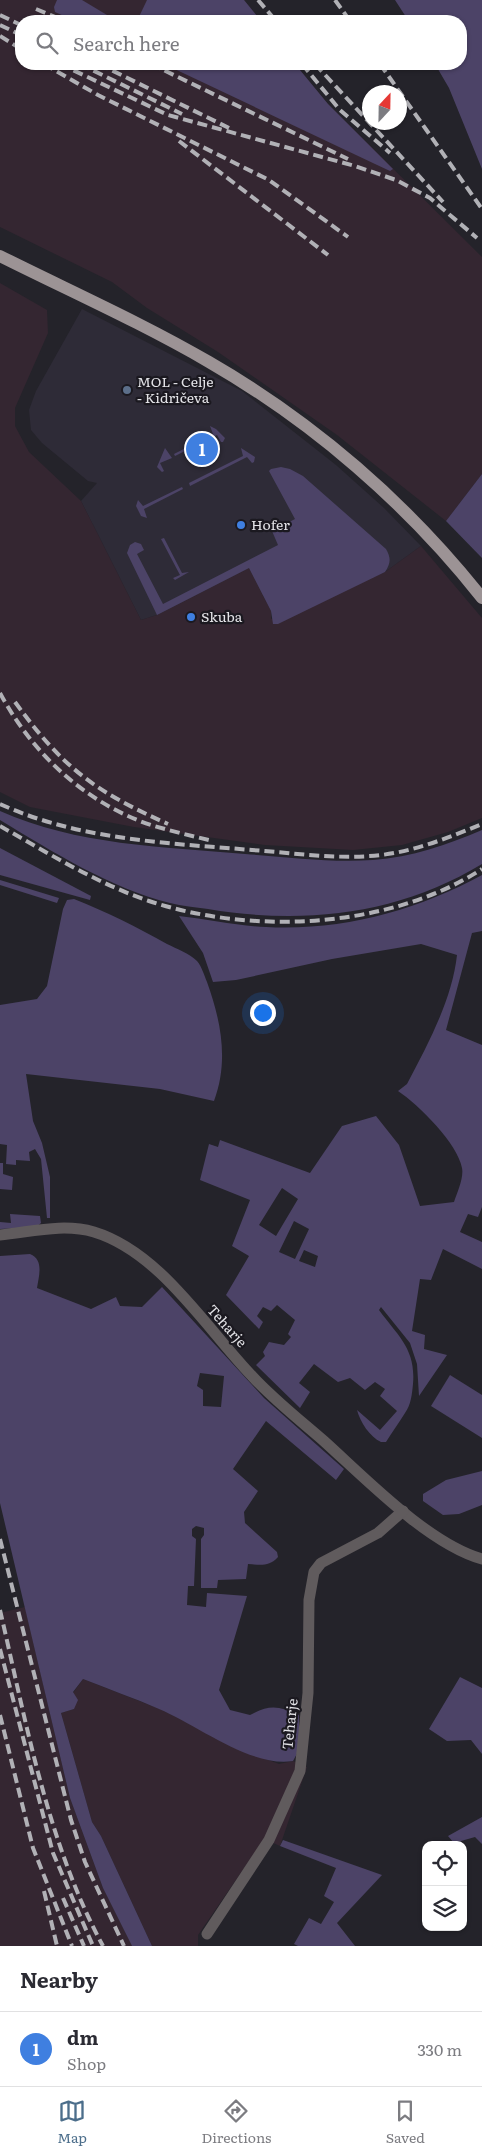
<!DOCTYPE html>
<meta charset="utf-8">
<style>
:root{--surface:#fff;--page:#f2f2f3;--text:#2b2b33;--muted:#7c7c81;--line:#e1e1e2;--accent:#4c6e8b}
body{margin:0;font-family:Literata,serif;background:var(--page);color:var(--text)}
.controls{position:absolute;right:15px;bottom:15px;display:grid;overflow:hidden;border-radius:10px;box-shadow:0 1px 4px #0004}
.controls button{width:45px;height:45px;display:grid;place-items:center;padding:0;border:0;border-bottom:1px solid var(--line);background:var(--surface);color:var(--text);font:25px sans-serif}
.compass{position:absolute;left:362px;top:85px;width:45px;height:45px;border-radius:50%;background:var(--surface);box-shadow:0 1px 4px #0004;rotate:22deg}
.you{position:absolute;left:262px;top:1012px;width:18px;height:18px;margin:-12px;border:4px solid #fff;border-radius:50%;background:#1a73e8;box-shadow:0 0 0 8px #1a73e833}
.badge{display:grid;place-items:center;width:32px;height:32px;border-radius:50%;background:var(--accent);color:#fff;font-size:16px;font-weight:700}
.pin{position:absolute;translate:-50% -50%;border:2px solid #fff;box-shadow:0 1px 5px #0006}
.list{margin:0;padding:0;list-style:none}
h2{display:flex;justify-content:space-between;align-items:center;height:65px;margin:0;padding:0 20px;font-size:21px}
h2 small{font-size:16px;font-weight:400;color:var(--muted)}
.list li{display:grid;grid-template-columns:32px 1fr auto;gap:15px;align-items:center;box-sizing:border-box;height:75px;padding:0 20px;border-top:1px solid var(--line)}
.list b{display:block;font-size:19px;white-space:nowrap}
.list p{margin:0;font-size:16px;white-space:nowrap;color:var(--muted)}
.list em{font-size:16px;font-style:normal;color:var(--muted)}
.icon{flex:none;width:28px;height:28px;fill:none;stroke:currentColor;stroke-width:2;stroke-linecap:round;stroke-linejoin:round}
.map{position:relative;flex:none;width:482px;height:1946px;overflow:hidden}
.search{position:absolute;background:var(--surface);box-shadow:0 1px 4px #0004;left:15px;right:15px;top:15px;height:55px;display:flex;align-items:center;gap:12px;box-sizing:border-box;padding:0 18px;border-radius:20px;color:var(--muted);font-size:19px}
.sheet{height:140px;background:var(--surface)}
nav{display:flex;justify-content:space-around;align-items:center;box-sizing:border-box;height:70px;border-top:1px solid var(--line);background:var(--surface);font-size:14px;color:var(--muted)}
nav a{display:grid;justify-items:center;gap:2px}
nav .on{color:var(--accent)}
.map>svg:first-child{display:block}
.built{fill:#2e2b37}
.industrial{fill:#342631}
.green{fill:#4c4367;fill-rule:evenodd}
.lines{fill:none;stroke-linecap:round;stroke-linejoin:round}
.minor{stroke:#605b5d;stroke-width:11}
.major{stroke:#9c9395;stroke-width:12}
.rail{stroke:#b1b1b6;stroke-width:4;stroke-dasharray:10 5;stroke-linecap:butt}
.service-dot{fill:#5c6f8a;stroke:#1b1920;stroke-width:2}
.shop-dot{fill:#3f7fe0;stroke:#1b1920;stroke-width:2}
.labels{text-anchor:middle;stroke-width:4.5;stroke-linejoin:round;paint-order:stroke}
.poi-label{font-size:14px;fill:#e3e3e7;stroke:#1b1920;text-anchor:start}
.street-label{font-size:14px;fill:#e3e3e7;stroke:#1b1920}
</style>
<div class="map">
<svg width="482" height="1946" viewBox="0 0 482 1946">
<rect width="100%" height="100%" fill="#24232a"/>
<!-- built -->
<polygon class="built" points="82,309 242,391 336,465 384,508 421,546 385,572 157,615 141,620 81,501 97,483 88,481 42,443 31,430 29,410 36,391"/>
<!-- industrial -->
<g class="industrial">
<polygon points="0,0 244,0 261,21 21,21 21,64 295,64 328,104 482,257 482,474 446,521 337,435 218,352 147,308 112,282 0,227"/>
<polygon points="0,283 47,310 48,333 15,408 15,426 29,452 81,501 141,620 157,615 249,568 271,611 271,619 385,572 421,546 482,618 482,818 448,832 402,845 353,850 265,845 134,827 30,807 0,792"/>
<polygon points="25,1607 70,1798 103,1888 132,1946 0,1946 0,1613"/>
<polygon points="83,1679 160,1709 245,1751 279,1764 293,1761 307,1767 280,1846 264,1839 198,1935 198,1946 152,1946 101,1836 92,1822 61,1713 74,1709 73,1693"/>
</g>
<!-- green -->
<g class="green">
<polygon points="57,0 82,0 117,21 75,21 55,12 54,7"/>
<polygon points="147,0 244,0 261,21 137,21"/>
<polygon points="395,0 482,0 482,169 449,88 435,64 461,64 461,21 415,21 412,18 408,20"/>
<polygon points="164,64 295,64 328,104 393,169 390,171 375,164"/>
<polygon points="210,426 216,429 225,438 223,442 221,442 217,435 175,456 174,454 213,434"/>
<polygon points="165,448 172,458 160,463 164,471 162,472 157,467"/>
<polygon points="241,448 255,457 254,462 252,463 247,457 190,486 189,483 243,456"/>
<path d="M281,467L290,469L303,476L386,549C391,558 391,563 385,572L278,624H273L271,611L249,568L157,615L127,553L130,545L135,542L141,544L144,550L137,554L163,604L278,545L272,531L295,519L269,471L271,469Z"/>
<polygon points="482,474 482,558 446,521"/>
<polygon points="182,487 183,489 144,509 147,518 141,516 136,506 138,500 143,506"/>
<polygon points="164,538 182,573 189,572 175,580 173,578 180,575 161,539"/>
<path d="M0,811C76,845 163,847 245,854C287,857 331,863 373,860C412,857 447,845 482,830V864C398,915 303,925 208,909C195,907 182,906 170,903C110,888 53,852 0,820Z"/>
<polygon points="0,848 91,896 90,900 0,875"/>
<path d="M482,875V931L472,933L446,1030L482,1045V1207L478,1217L468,1214L460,1232L482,1242V1269L443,1249L431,1280L420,1279L412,1331L425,1335L424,1349L447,1355L419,1396L417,1364L410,1343L381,1307L379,1310C398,1336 416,1349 413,1384C412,1394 411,1405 405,1413C399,1423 392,1432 386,1442H381C370,1437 360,1422 357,1410L380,1430L397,1411L380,1396L385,1389L375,1382L365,1390L350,1378L338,1382L314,1364L299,1383L310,1392L300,1408L256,1365L265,1356L263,1352L269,1342L284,1345L291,1337L288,1334L295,1320L277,1305L271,1311L263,1307L257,1316L263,1322L259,1329L226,1295L249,1256L232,1246L250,1200L200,1180L209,1144L218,1147L220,1140L310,1173L342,1126L376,1116L399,1145L420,1206L454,1202C457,1193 464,1178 462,1168C458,1144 419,1105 398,1091L407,1084C428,1044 452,1000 457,955L421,944L332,959L236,980L213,982L203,953L179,916C208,919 237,926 266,927C342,931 416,911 482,875ZM282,1188L298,1199L276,1236L259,1225ZM294,1221L309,1229L295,1259L279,1252ZM304,1250L318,1256L315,1267L299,1261Z"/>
<polygon points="0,880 59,898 57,903 0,885"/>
<path d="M74,899C107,912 137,927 167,944C177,949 189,953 197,961C202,967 204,975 207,982C221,1021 229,1061 214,1101L160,1089L26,1074L33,1121L42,1143L50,1177V1218H47L41,1159L35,1149L29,1152L30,1161L16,1160V1165L6,1164L7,1145L0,1144V1005L37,999L47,986L63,909L67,900Z"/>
<polygon points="0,1163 3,1163 3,1174 13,1177 12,1190 0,1189"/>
<polygon points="10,1214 40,1216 41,1223 36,1227 0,1229 0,1222 11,1223"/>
<path d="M30,1254C44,1260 39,1275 37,1288L91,1309L116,1297L120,1306L142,1307L162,1287L264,1398L344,1469L336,1480L266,1421L233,1469L258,1491L244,1512L245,1523L277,1552L278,1557C269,1567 260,1565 248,1564L246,1579L218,1580L217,1588H201V1539L204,1535V1528L196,1526L192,1529V1536L196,1539L194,1586H188L187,1605L206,1607L207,1593L247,1596L219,1690L230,1710L250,1715C270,1704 279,1706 299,1715V1750L293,1761C252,1768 197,1725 159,1709C134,1698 108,1689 83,1679L73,1692L78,1700L74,1709L61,1713L92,1822L101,1836L152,1946H132L103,1888L70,1798L0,1503V1256ZM200,1373L224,1376L221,1407L203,1406V1390L197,1386Z"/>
<polygon points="450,1375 482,1395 482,1438 431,1406"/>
<polygon points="482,1471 482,1505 459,1514 443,1515 423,1501 423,1494 446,1480"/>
<polygon points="460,1677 482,1688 482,1754 471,1740 447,1741 429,1729"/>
<polygon points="482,1817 482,1844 475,1837 454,1843 448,1836"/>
<polygon points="283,1840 382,1875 337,1923 355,1946 298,1946 294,1944 309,1918 321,1924 334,1902 324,1896 336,1868 280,1846"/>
</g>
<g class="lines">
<!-- minor -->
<g class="minor">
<path d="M0,1235C31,1232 63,1223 94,1232C160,1252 206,1328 252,1376C274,1400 301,1421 325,1442C367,1480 429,1544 482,1559"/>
<polyline points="207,1934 269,1840 300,1771 308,1693 309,1600 314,1572 321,1563 378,1533 403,1511"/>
</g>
<!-- major -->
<path class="major" d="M0,256C70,291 142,323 209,362C313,422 407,503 482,598"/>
<!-- rail -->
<g class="rail">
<polyline points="258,0 276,21"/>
<polyline points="335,0 350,21"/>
<polyline points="36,9 65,21"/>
<polyline points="0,15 21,25"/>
<polyline points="0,25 21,35"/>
<polyline points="0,36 21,49"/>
<polyline points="44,64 98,95 269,180 348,237"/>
<polyline points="60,64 168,115 355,166 396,180 430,198 477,238"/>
<polyline points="80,64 182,114"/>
<polyline points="99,64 229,128"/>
<polyline points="151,64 348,159"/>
<polyline points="302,64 340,110 390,153"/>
<polyline points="315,64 443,202"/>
<polyline points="380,64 482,209"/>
<polyline points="179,141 328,255"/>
<path d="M0,693C32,753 85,803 151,825C171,831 192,836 213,841"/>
<path d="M15,702C63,768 94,791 168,824"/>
<path d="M0,804C79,840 167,843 252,850C295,853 338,860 381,855C416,851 450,837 482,824"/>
<path d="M0,826C48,853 96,883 149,901C251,935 389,929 482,869"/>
<polyline points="0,1539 71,1820 85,1862 124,1946"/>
<path d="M0,1610C26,1722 48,1845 103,1946"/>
<polyline points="0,1649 53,1853 93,1946"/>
<polyline points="0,1715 33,1848 72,1946"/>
<polyline points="44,1891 57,1946"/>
<polyline points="63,1898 84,1946"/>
</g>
</g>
<!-- markers -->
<circle class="service-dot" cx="127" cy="390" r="5"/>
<g class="shop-dot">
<circle cx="241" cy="525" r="5"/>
<circle cx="191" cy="617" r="5"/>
</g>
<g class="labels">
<!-- poi labels -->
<g class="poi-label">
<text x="137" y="387">MOL - Celje<tspan x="137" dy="16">- Kidričeva</tspan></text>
<text x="251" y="530">Hofer</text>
<text x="201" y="622">Skuba</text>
</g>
<!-- street labels -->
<g class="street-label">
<text transform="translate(227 1326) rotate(48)" y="5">Teharje</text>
<text transform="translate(290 1724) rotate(-84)" y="5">Teharje</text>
</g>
</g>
</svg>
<div class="controls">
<button><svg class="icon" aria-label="locate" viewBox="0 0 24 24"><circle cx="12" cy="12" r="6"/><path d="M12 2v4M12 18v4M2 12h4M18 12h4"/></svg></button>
<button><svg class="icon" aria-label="layers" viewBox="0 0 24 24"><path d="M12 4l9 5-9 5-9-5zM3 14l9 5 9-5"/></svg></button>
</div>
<svg class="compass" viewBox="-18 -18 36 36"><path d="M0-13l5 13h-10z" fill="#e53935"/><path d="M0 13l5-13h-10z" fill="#7c7c81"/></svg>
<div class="you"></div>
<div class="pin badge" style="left:202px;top:449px;background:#3f7fe0">1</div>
<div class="search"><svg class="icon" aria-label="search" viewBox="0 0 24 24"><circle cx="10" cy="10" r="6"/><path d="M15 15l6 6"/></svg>Search here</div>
</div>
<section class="sheet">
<h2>Nearby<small></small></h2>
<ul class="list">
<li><span class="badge" style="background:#3f7fe0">1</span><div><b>dm</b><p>Shop</p></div><em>330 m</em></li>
</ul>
</section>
<nav>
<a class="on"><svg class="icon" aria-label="map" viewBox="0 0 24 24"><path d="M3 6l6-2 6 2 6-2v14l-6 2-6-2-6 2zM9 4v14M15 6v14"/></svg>Map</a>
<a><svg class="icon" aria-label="directions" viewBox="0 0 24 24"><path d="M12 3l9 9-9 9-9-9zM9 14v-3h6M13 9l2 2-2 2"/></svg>Directions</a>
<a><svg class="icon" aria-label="saved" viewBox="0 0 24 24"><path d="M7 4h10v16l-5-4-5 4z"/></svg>Saved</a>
</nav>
